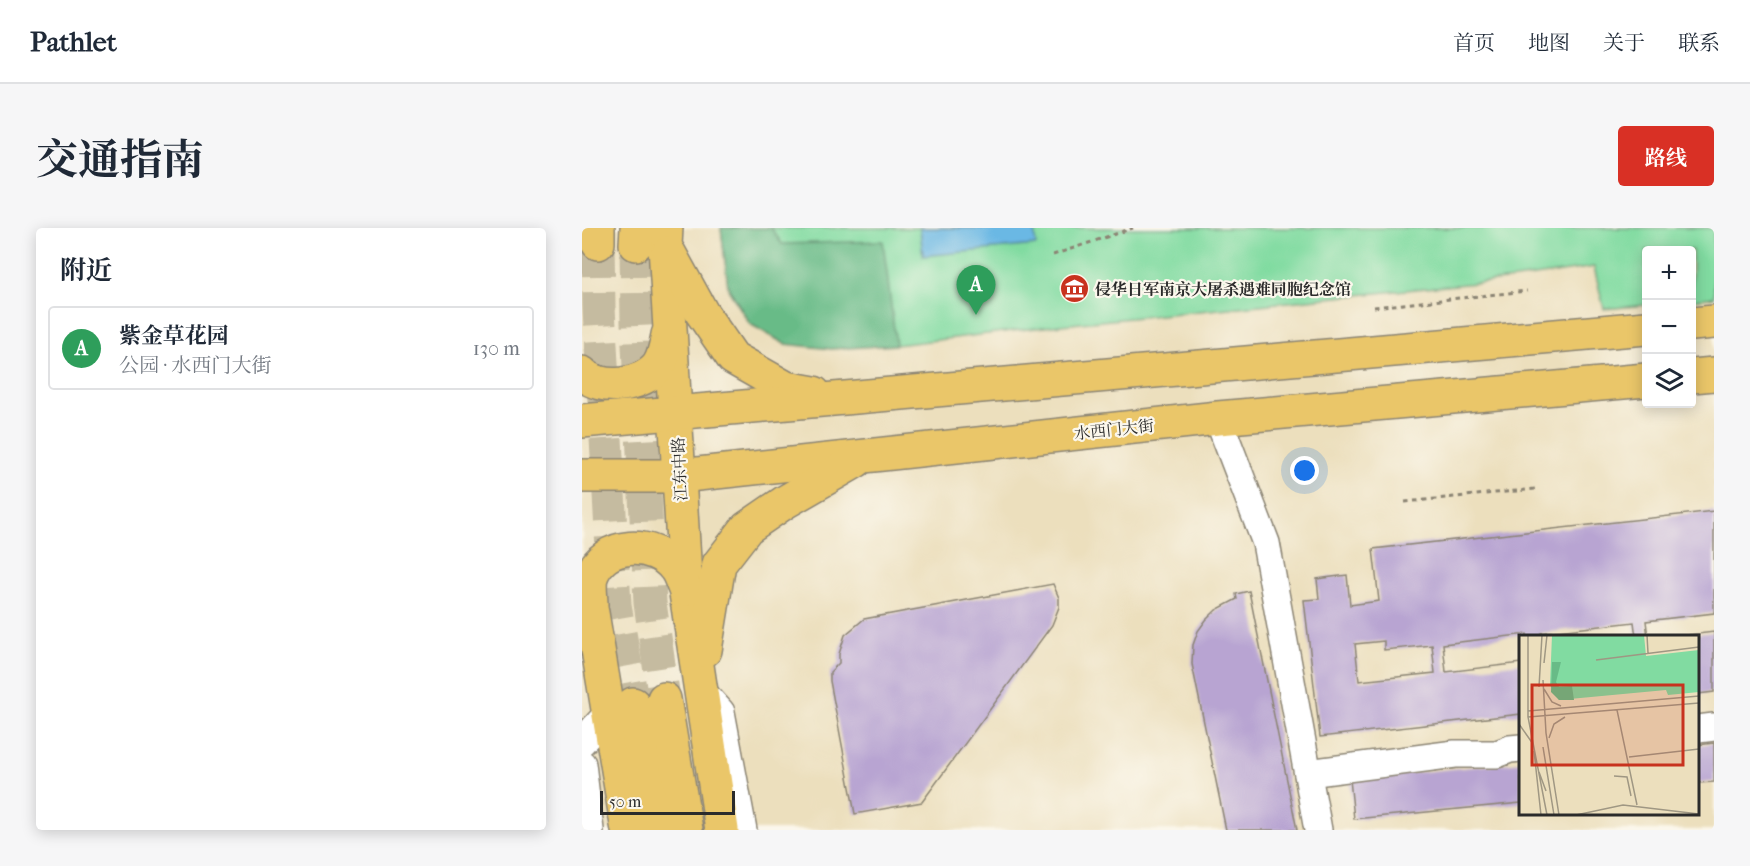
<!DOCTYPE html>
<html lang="zh">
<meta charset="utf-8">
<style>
:root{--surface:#fff;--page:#f6f6f7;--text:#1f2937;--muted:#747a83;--line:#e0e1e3;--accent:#d93025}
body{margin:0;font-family:"IM FELL French Canon","Noto Serif SC",serif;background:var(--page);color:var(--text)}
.controls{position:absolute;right:18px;top:18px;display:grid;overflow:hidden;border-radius:6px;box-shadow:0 3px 15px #0003}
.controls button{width:54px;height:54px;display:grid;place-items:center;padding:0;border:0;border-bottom:2px solid var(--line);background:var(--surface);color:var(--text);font:30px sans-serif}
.scale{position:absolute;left:18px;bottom:15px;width:135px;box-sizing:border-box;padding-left:6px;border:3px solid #2b2b2b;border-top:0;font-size:16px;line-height:21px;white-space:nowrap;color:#2b2b2b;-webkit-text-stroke:4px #fbf7ec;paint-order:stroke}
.you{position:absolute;left:723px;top:243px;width:21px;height:21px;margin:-15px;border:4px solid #fff;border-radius:50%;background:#1a73e8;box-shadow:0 0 0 9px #1a73e833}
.badge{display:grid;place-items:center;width:39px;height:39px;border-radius:50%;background:var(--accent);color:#fff;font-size:20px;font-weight:700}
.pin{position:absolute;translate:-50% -50px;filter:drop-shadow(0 2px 3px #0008)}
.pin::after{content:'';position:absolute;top:32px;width:21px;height:18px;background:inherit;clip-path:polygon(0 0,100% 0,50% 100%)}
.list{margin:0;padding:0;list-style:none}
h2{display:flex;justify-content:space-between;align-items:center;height:78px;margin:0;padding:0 24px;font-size:26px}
h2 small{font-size:20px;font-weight:400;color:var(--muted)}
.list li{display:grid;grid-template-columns:39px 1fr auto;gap:18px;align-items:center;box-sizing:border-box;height:84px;margin:0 12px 12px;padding:0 12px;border:2px solid var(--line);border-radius:6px}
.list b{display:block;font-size:22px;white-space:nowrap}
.list p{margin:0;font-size:20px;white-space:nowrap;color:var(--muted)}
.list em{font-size:20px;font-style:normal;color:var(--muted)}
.icon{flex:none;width:33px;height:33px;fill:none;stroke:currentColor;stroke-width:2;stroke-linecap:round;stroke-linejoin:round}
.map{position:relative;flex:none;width:1132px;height:602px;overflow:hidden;border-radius:6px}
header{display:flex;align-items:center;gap:36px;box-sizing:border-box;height:84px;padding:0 30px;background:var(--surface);border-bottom:2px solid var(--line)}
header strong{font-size:28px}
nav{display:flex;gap:33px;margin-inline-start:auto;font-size:21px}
.intro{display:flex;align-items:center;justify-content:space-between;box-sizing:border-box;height:144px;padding:0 36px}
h1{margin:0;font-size:42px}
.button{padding:15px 27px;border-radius:6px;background:var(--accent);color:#fff;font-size:21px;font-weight:700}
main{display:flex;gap:36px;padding:0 36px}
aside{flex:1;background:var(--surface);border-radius:6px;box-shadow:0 3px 15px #0003}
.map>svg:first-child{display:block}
.green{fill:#81dba1;stroke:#568366;stroke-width:1.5}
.forest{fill:#68bb87;stroke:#4a7359;stroke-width:1.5}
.water{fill:#6ab8e4;stroke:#4a7288;stroke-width:1.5}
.building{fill:#b8a4d2;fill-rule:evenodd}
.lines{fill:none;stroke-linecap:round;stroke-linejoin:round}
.highway-tunnel{stroke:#c5bba0;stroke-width:33;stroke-dasharray:33 16;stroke-linecap:butt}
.minor-casing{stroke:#8c8574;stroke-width:30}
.major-casing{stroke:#8c8574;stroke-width:36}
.highway-casing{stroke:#8c8574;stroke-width:36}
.path{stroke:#8c8574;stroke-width:3;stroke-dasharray:4.5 4.5;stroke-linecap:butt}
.minor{stroke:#fff;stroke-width:27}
.major{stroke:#eac669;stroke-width:33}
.highway{stroke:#eac669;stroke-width:33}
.labels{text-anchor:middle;stroke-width:4.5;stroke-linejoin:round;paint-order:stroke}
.poi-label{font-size:16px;font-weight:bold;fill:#2b2b2b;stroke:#fbf7ec;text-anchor:start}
.street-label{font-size:16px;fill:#2b2b2b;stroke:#fbf7ec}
.inset-road{fill:none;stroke:#9f9783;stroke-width:1.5}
.view{fill:#c8321e;fill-opacity:0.15;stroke:#c8321e;stroke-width:3}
.inset-edge{fill:none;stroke:#2b2b2b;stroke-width:3}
</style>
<header>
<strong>Pathlet</strong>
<nav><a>首页</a><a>地图</a><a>关于</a><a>联系</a></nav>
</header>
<div class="intro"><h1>交通指南</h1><a class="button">路线</a></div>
<main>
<aside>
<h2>附近<small></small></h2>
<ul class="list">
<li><span class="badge" style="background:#2e9e5b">A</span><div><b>紫金草花园</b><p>公园 · 水西门大街</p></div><em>130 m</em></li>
</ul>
</aside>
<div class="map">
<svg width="1132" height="602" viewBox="0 0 1132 602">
<rect width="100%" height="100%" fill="#fbf7ec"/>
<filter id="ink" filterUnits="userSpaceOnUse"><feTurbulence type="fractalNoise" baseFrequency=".0167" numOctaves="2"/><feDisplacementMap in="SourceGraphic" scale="12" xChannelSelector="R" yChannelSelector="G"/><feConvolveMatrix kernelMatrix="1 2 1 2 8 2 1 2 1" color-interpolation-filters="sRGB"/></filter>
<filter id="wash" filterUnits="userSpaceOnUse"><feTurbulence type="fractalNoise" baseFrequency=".008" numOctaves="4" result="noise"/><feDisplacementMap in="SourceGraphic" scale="24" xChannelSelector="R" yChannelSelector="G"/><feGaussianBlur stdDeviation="1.35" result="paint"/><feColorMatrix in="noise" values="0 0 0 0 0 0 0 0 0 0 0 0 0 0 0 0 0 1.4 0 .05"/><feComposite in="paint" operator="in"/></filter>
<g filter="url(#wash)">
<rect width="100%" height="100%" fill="#ecdfbd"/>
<!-- green -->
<polygon class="green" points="139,0 1132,0 1132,69 1110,72 1110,22 1064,22 1064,77 1022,81 1012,39 933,51 479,97 314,117 313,115 203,116 168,96 147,63"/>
<!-- forest -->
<polygon class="forest" points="139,0 189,0 200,16 301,13 314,117 249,121 203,116 168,96 146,59"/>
<!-- water -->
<polygon class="water" points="338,0 452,0 454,17 341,28"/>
<g id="blocks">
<!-- building -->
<g class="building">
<path d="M1132,283V385L1064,393L1066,409H1054L1052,394L959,405V409H945V406L861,416L864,444L939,435V486L738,509L722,372L737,371L735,351L765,347L768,377L797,373L791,321ZM802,413V422L850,417L853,445L777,453L773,416Z"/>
<polygon points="471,356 477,370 477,379 470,397 340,574 273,586 248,453 248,444 257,435 257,426 263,407 282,391"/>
<polygon points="667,363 715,602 644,602 610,436 611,417 616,403 624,392 634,382 655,371 654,366"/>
<polygon points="1132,404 1132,464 1116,466 1116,409 1107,407"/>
<polygon points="1132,515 1132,554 1116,555 1116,517"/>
<polygon points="939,534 939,575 772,591 768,551"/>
</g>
</g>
</g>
<g filter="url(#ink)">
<use href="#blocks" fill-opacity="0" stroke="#8c8574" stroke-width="1.5"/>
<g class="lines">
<!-- highway-tunnel -->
<g class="highway-tunnel">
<polyline points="16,15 17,80 33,378 51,476"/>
<polyline points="54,16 55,95 68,375 82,471"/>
</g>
<defs>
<g id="minor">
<polyline points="636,190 684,315 736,602"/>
<polyline points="119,462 139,484 161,602"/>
<polyline points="1116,501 1132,499"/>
<polyline points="0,514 27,484"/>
<polyline points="0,536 8,602"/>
<polyline points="726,545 873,526 915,526 928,521 939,520"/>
</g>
<g id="major">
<polyline points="84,0 83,18 104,365 140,602"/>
<polyline points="87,25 120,85 151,130 204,160 232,165"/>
<polyline points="1110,96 1132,94"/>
<path d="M0,145C18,164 61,158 76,138C82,130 84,117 86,107"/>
<polyline points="1110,148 1132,146"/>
<polyline points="0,193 1064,100"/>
<polyline points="0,248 97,248 636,190 1064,152"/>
<polyline points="0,350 10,385 46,602"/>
<path d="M9,377C9,369 7,357 9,349C21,313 72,312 93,340C98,346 100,355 103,361"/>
<polyline points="123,422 137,336 165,300 203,274 274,233"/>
</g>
<g id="highway">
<polyline points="16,15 16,0"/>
<polyline points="54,16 55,0"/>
<polyline points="82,471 104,602"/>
<polyline points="51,476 72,602"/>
</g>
</defs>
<!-- minor casing -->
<use href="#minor" class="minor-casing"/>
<!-- major casing -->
<use href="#major" class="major-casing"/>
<!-- highway casing -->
<use href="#highway" class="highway-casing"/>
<!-- path -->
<g class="path">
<polyline points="471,27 551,0"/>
<polyline points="792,79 945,63"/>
<polyline points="823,274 954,261"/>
</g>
<!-- minor -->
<use href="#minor" class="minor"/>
<!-- major -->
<use href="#major" class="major"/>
<!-- highway -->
<use href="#highway" class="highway"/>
</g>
</g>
<!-- icons -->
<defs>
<symbol id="museum-disc" viewBox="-11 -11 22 22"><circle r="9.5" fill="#c8321e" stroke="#fbf7ec"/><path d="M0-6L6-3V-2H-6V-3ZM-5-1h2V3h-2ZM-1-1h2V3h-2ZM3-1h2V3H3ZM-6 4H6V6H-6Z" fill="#fff"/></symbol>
</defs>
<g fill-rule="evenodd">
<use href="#museum-disc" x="476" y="44" width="33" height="33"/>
</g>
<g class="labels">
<!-- poi labels -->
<g class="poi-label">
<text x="513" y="67">侵华日军南京大屠杀遇难同胞纪念馆</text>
</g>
<!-- street labels -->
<g class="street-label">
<text transform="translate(532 201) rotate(-6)" y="6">水西门大街</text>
<text transform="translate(97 241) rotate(-93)" y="6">江东中路</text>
</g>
</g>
<!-- overview -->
<g transform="translate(937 407)">
<rect width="180" height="180" fill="#ecdfbd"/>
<path d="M33,0H125L127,21L180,15V57L149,60L147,55L40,65L31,50Z" fill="#81dba1"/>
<path d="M33,27H42L37,47L40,52L53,51L55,65H40L32,57Z" fill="#68bb87"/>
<path class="inset-road" d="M9,0V82L28,180M128,0L129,18M77,25L180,12M25,28L28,0M24,45L27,98L40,180M20,52L23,0M25,54L33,67L42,71M98,75L118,170M9,76L180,61M9,82L180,68M0,89L14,109M30,103L35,89L46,82M24,112L35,180M15,116L22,180M110,122L180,114M20,137L27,156M95,141L108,142L112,161M57,180L104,170L180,179"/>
<path class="view" d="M13,50H164V130H13Z"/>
<rect width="180" height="180" class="inset-edge"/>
</g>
</svg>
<div class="controls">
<button>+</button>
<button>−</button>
<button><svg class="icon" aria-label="layers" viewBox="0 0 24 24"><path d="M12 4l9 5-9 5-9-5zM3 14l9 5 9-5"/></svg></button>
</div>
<div class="scale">50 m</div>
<div class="you"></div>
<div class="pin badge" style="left:394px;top:87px;background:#2e9e5b">A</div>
</div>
</main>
